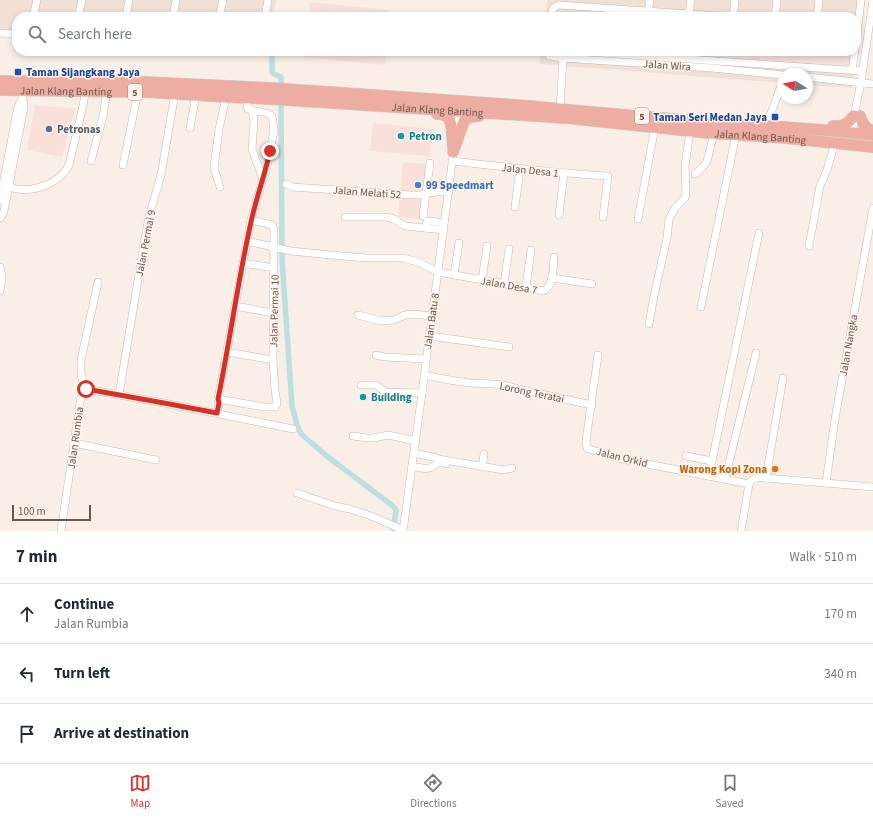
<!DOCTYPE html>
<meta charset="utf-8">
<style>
:root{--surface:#fff;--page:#f6f6f7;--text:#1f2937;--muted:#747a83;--line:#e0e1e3;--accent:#d93025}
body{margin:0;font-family:"Source Sans 3",sans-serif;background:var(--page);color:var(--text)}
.compass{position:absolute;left:777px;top:68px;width:36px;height:36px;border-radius:50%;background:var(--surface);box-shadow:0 2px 6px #0003;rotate:281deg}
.scale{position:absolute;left:12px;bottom:10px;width:79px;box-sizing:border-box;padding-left:4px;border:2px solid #70554d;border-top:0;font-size:11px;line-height:14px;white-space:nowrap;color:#70554d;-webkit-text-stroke:3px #fdf4eb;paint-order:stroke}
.stop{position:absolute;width:12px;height:12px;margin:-9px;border:3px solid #d93025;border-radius:50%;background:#fff}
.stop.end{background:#d93025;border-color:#fff;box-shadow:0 1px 4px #0008}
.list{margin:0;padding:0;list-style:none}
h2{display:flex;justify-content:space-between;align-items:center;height:52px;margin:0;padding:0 16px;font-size:17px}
h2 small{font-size:13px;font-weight:400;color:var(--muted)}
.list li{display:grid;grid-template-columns:26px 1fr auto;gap:12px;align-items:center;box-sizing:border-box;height:60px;padding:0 16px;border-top:1px solid var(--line)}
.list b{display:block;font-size:15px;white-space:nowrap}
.list p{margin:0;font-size:13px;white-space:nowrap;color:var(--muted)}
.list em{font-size:13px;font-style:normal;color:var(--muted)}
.icon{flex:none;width:22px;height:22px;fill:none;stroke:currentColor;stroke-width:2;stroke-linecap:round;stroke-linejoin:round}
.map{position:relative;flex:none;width:873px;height:531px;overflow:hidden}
.search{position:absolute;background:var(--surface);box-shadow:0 2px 6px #0003;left:12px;right:12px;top:12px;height:44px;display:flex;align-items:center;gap:10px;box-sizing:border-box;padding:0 14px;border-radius:16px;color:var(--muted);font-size:15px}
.sheet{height:232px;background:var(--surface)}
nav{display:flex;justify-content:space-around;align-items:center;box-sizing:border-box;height:56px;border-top:1px solid var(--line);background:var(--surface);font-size:11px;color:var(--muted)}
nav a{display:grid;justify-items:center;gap:2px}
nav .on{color:var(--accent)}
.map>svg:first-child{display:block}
.residential{fill:#f0e0d5}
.commercial{fill:#f9e0da}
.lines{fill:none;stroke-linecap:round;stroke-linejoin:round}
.canal{stroke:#bce0e1;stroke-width:5.5}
.minor-casing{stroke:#cab6ad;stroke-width:8}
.highway-casing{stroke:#d4ccca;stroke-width:12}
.minor{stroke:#fff;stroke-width:7}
.highway{stroke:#edada3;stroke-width:11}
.route{stroke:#d93025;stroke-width:5}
.transit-dot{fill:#1a4fb4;stroke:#fdf4eb;stroke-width:1.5}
.service-dot{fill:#5c6f8a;stroke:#fdf4eb;stroke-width:1.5}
.culture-dot{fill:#0f9aa8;stroke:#fdf4eb;stroke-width:1.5}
.shop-dot{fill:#3f7fe0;stroke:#fdf4eb;stroke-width:1.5}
.food-dot{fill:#e8710a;stroke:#fdf4eb;stroke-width:1.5}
.labels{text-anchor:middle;stroke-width:3;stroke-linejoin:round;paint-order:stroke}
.shield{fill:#fdf4eb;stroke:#9a857c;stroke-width:1}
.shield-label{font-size:10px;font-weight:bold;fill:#70554d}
.street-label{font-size:11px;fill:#70554d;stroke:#fdf4eb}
.transit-label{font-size:11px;font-weight:bold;fill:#164399;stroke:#fdf4eb;text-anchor:start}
.service-label{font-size:11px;font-weight:bold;fill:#4e5e75;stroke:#fdf4eb;text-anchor:start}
.culture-label{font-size:11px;font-weight:bold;fill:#0d838f;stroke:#fdf4eb;text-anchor:start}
.shop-label{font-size:11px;font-weight:bold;fill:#366cbe;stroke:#fdf4eb;text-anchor:start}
.food-label{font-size:11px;font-weight:bold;fill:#c56008;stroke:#fdf4eb;text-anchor:end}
</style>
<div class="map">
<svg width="873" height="531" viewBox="0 0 873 531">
<rect width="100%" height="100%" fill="#faefe6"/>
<!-- residential -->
<g class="residential">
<polygon points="0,0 276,0 272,17 17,17 17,37 0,37"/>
<polygon points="547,0 864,0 852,88 807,85 807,74 783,74 783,83 540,64 541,51 856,51 856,17 545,17"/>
</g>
<!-- commercial -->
<g class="commercial">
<polygon points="310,2 390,10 390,17 309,17"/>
<polygon points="304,51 386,51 385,65 304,57"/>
<polygon points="597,51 853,51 851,69"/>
<polygon points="35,105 75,109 62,157 27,150"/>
<polygon points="373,123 433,129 429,156 370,151"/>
<polygon points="403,162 427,164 421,219 398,217"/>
</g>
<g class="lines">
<!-- canal -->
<g class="canal">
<polyline points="272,51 272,72 274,74 281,77 281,91"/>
<polyline points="281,99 282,259 292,406 297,425 301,434 328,457 393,506 396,510 393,531"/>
</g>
<defs>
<g id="minor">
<polyline points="648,11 650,0"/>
<polyline points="689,14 691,0"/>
<polyline points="33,17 37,0"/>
<polyline points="78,17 82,0"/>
<polyline points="126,17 129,0"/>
<polyline points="173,17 176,0"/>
<polyline points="219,17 223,0"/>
<polyline points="265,17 268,0"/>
<path d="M552,17C552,11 552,7 559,5L732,17"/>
<polyline points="733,17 735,0"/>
<polyline points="775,17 777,0"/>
<polyline points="817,17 819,0"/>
<polyline points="0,33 17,34"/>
<polyline points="856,42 861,0"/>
<polyline points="548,51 549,56 551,56 563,58 712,68 783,75"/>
<polyline points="570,51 862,71"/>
<polyline points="852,70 855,51"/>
<polyline points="807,77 873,84"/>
<polyline points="560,109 563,58"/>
<polyline points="252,111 254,121 252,149 255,158 263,179"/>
<polyline points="763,125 771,113 781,86"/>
<polyline points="190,128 196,95"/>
<polyline points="456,131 459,112"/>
<polyline points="855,133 853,130 854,116 861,82 873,0"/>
<polyline points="91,161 103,116 107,91"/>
<path d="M452,161C504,167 556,173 608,176L603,217"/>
<polyline points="123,165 138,92"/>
<polyline points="695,174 702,168 707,161 714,133"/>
<polyline points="286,184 292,187 411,195 422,195 426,193 449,191"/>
<path d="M8,187C11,187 14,189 18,189C36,192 61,182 69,165L82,110L86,90"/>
<polyline points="220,187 214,168 215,160 219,129 226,97"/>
<polyline points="0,200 18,106 22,100"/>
<polyline points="515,207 520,169"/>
<polyline points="559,215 564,173"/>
<polyline points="423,216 430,163"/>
<polyline points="345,217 386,217 394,219 405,226 444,230"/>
<polyline points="0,218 3,214 4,211 21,123 24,108 24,102 22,100 23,90"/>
<polyline points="638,219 655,127"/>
<polyline points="425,228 427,222 429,221 444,223"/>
<path d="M247,241L291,251L331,255L367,258H403L418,262L438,272L544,291C554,284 553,268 554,257"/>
<polyline points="809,246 820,186 827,170 835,143"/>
<polyline points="243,263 274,268"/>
<polyline points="0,267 2,277 0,291"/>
<polyline points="454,275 459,243"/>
<polyline points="552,278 592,284"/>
<polyline points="482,280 487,246"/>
<polyline points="504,284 509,249"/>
<polyline points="526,287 531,250"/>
<polyline points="235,306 273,313"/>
<polyline points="701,307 736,134"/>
<polyline points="358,315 380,321 394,320 405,315 412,314 432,316"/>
<polyline points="649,324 654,296 667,238 669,219 675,208 685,198 686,194 685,166 690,131"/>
<polyline points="430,336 509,347"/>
<polyline points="227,352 273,360"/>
<polyline points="376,355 385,357 426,359"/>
<polyline points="598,355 586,441 587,448 589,449 622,459 749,484"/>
<path d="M424,375C440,378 456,382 471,383C488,384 502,383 518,389L592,405"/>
<polyline points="361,385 376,385 385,392 422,393"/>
<path d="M86,389C80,379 81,371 81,360L98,282"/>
<polyline points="119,395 144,244 149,217 161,175 175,93"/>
<polyline points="218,399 264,407 275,407 277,404 275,390 273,360 274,229 272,225 251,220"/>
<path d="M217,413L219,403L218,399L251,220L263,179L266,171L270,151L274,130L272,116C265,110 256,113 248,109L247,104L248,98"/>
<polyline points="353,436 367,438 374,438 388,435 416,441"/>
<polyline points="74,443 156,460"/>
<polyline points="414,453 437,458 439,462"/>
<polyline points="686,456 712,461"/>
<polyline points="438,459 504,470 512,468"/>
<path d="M412,466C426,469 428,471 439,462L446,464"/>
<polyline points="482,467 484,454"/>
<polyline points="709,476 759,233"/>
<polyline points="766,478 783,378"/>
<polyline points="725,479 756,353"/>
<polyline points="826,483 835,419 873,208"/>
<polyline points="297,493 335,506 350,509 371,516 403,530"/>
<polyline points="61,531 81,396 86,389 164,403 293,429"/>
<polyline points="403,531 422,393 454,148"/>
<path d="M741,531L749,484C753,477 758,477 766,478L873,487"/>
</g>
<g id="highway">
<path d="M0,81L144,82L271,88L530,106C595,113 660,118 724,123C774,126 824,129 873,135"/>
<path id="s1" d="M0,90L146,92L226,97L271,99L566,118L709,133L786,138L873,147"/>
<path d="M437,114C440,114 443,114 446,116C453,120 452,139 453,147"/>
<path d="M860,116C863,124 865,128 873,131"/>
<path d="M833,126C845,126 846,125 854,116"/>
<polyline points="453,152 464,121 470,117 479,116"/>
</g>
</defs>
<!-- minor casing -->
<use href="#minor" class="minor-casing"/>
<!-- highway casing -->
<use href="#highway" class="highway-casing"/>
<!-- minor -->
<use href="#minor" class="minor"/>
<!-- highway -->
<use href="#highway" class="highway"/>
</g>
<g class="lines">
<!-- route -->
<path class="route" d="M86,389L164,403L217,413L219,403L218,399C230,340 238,280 251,222C256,198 265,175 270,151"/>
</g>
<!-- markers -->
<g class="transit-dot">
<rect x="14" y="68" width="8" height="8" rx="2"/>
<rect x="771" y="113" width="8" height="8" rx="2"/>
</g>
<circle class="service-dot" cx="49" cy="129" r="4"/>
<g class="culture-dot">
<circle cx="401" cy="136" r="4"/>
<circle cx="363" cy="397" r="4"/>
</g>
<circle class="shop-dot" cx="418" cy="185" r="4"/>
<circle class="food-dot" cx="775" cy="469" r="4"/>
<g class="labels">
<!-- shield labels -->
<g class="shield">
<rect x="128" y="84" width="14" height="16" rx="3"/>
<rect x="635" y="108" width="14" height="16" rx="3"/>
</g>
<g class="shield-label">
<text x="135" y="96">5</text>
<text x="642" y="120">5</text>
</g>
<!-- street labels -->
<g class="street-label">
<text transform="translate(667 65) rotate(4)" y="4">Jalan Wira</text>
<text dy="4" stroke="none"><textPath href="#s1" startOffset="66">Jalan Klang Banting</textPath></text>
<text dy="4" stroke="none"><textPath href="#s1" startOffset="438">Jalan Klang Banting</textPath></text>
<text dy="4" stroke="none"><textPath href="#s1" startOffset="762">Jalan Klang Banting</textPath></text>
<text transform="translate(530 170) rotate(6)" y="4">Jalan Desa 1</text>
<text transform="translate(367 192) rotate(4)" y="4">Jalan Melati 52</text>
<text transform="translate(145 243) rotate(-79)" y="4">Jalan Permai 9</text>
<text transform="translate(509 285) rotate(10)" y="4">Jalan Desa 7</text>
<text transform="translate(274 311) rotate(-89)" y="4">Jalan Permai 10</text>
<text transform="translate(431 321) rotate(-82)" y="4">Jalan Batu 8</text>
<text transform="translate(848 345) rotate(-80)" y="4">Jalan Nangka</text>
<text transform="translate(532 392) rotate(12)" y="4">Lorong Teratai</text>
<text transform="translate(75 438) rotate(-82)" y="4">Jalan Rumbia</text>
<text transform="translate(622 457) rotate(14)" y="4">Jalan Orkid</text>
</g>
<!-- transit labels -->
<g class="transit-label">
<text x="26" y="76">Taman Sijangkang Jaya</text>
<text x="767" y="121" text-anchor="end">Taman Seri Medan Jaya</text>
</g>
<!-- service labels -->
<g class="service-label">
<text x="57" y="133">Petronas</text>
</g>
<!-- culture labels -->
<g class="culture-label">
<text x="409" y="140">Petron</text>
<text x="371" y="401">Building</text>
</g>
<!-- shop labels -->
<g class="shop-label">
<text x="426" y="189">99 Speedmart</text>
</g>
<!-- food labels -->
<g class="food-label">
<text x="767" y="473">Warong Kopi Zona</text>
</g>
</g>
</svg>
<svg class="compass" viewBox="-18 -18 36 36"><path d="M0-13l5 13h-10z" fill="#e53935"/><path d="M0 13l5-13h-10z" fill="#747a83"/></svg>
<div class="scale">100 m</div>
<div class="stop" style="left:86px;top:389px"></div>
<div class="stop end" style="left:270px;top:151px"></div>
<div class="search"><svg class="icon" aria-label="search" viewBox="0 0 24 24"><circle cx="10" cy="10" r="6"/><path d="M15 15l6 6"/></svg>Search here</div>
</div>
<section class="sheet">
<h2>7 min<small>Walk · 510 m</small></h2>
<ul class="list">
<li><svg class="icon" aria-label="ahead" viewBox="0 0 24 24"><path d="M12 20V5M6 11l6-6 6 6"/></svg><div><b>Continue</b><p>Jalan Rumbia</p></div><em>170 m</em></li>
<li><svg class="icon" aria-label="left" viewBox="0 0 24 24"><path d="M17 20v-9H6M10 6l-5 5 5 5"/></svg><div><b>Turn left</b></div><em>340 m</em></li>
<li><svg class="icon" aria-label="arrive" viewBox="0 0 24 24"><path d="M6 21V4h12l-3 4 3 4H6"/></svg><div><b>Arrive at destination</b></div></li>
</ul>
</section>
<nav>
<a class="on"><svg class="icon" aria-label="map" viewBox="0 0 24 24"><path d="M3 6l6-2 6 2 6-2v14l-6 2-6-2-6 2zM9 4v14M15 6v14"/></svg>Map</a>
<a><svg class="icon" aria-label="directions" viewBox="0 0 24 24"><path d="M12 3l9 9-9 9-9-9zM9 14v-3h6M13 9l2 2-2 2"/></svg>Directions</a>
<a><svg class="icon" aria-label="saved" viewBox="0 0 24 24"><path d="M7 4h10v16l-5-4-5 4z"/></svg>Saved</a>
</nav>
